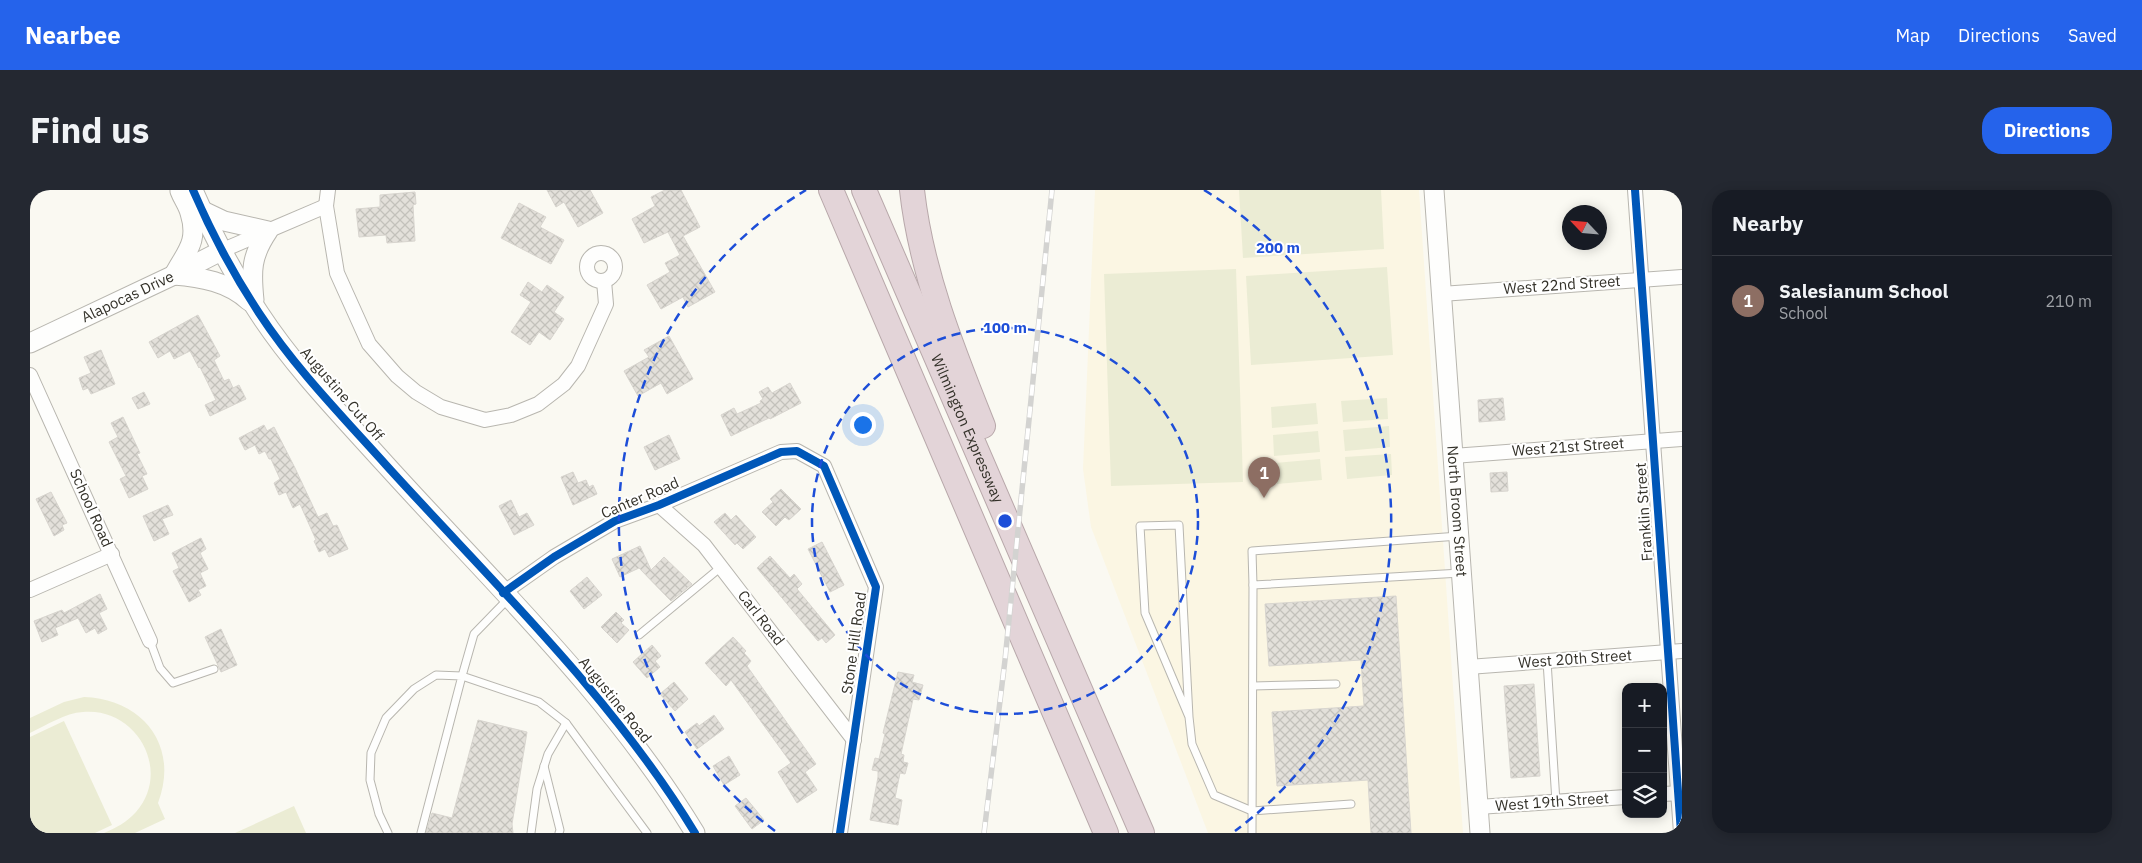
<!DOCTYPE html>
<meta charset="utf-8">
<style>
:root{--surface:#171b24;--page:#242831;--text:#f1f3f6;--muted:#9ea1a6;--line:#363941;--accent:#2563eb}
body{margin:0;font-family:"IBM Plex Sans",sans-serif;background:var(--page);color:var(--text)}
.controls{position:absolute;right:15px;bottom:15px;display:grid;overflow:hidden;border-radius:10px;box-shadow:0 2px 12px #0003}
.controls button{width:45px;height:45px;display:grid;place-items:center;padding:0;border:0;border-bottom:1px solid var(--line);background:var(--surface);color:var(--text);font:25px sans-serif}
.compass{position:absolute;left:1532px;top:15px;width:45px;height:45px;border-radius:50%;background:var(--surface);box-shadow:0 2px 12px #0003;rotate:296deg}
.you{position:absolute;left:832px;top:234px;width:18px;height:18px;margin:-12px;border:4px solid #fff;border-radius:50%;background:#1a73e8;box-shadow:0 0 0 8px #1a73e833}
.badge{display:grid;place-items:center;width:32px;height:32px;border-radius:50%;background:var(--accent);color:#fff;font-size:16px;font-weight:700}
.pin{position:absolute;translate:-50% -41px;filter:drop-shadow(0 1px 2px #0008)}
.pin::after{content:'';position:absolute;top:26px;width:18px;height:15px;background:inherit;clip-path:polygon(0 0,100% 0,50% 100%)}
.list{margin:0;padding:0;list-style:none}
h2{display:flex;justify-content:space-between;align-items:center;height:65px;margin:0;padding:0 20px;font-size:21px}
h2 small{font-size:16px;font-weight:400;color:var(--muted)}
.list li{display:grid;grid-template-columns:32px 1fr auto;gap:15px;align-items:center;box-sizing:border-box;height:90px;padding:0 20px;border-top:1px solid var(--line)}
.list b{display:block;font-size:19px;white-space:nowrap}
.list p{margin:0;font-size:16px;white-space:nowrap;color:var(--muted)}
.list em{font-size:16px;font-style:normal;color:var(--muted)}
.icon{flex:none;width:28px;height:28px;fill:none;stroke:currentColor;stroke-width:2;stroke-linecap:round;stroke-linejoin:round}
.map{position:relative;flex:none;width:1652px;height:643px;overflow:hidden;border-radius:20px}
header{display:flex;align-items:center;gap:30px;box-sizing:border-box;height:70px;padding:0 25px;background:var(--accent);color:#fff}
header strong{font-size:24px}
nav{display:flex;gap:28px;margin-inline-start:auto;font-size:18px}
.intro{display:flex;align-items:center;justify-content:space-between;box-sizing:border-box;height:120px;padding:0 30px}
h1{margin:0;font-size:35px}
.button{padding:12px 22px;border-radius:20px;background:var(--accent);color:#fff;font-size:18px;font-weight:700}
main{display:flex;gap:30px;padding:0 30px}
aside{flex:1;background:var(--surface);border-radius:20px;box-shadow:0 2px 12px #0003}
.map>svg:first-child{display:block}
.built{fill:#fbf6e3}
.pitch{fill:#ebecd4}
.building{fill:url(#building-cross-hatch);stroke:#d8d5cf}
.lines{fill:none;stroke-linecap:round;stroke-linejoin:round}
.lane-casing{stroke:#b8b6af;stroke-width:9}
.street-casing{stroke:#b8b6af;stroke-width:16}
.secondary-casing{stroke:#b8b6af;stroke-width:21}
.highway-casing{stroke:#b8a8aa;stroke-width:26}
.lane{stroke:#fefefd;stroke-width:7}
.street{stroke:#fefefd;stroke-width:14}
.secondary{stroke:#fefefd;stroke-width:19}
.highway{stroke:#e3d4d8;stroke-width:24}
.rail-casing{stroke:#d3d3d1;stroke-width:5.5}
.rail{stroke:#fff;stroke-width:4;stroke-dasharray:11;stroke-linecap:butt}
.cycleway-casing{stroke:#fff;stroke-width:11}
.cycleway{stroke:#0057b8;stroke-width:8}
.ring{fill:none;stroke:#1d4ed8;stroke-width:2.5;stroke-dasharray:9 6}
.labels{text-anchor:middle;stroke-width:4;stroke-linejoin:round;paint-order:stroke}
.street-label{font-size:15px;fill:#333129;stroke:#fff}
.centre{fill:#1d4ed8;stroke:#fff;stroke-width:2.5}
.ring-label{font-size:15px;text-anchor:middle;font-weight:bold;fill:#1d4ed8;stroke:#fff;stroke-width:4;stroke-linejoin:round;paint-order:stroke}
</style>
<header>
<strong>Nearbee</strong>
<nav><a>Map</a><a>Directions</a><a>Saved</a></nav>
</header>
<div class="intro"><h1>Find us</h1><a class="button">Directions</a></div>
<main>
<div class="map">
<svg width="1652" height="643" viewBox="0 0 1652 643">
<defs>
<pattern id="building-cross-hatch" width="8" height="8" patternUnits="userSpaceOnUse" patternTransform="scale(1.25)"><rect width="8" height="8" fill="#e3e0da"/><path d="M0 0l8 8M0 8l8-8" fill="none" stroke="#c3c1bb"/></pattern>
</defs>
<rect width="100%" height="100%" fill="#faf9f2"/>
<!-- built -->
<polygon class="built" points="1065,0 1389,0 1433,643 1178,643 1061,337 1053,279"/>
<!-- pitch -->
<g class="pitch">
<polygon points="1209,0 1351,0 1354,59 1213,68"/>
<polygon points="1357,77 1363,165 1221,175 1216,86"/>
<polygon points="1206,79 1213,292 1081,296 1074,84"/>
<polygon points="1357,208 1358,229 1313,232 1311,211"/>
<polygon points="1286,213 1288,234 1242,238 1241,217"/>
<polygon points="1359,236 1360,257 1315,261 1313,240"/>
<polygon points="1288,241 1290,262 1244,266 1243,245"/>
<polygon points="1361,264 1362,285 1317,289 1315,267"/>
<polygon points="1290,269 1292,290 1247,294 1245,273"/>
<path d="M54,507C112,509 150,555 128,613L135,629L105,643H74C86,638 97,632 106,622C142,581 107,517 53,522C35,523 17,535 0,543V528L34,512Z"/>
<polygon points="34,531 82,635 65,643 0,643 0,547"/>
<polygon points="264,616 276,643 205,643"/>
</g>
<!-- building -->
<g class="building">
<polygon points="517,0 560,0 573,23 548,37 534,12 526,17"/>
<polygon points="635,0 651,0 670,37 653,46 685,102 658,117 653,107 631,119 617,95 640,82 635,73 650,65 638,42 614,53 602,29 625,16 621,7"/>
<polygon points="385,2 386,14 383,15 385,51 357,53 356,45 329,47 326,19 350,17 350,5"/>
<polygon points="489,13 516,27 510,37 534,50 521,74 471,48"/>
<polygon points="498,92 512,102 517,95 534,107 524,122 534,129 520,150 509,142 500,155 481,142 501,112 490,105"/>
<polygon points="168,125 190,166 184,170 194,191 199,189 203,198 209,195 216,209 180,226 175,215 186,210 170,177 169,178 160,161 144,169 140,161 128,168 119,152"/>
<polygon points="639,146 663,189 637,204 631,193 608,206 594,181 619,167 614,160"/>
<polygon points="71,160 85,194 61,204 58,198 53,200 49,188 61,183 54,167"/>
<polygon points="760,193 771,213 740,229 739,228 701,246 691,225 704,218 707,224 731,213 730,211 733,209 729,202 738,197 742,203"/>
<polygon points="114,202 120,214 108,219 102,208"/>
<polygon points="1473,208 1475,230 1449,232 1448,210"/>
<polygon points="93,227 110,263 107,264 117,284 112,286 118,299 99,308 90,289 96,286 79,252 88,247 81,233"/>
<polygon points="234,235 237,241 244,237 265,278 288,327 297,323 303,336 307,335 318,359 299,367 295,359 289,362 284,351 286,350 270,314 263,318 256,302 249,305 244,293 250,289 241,269 239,269 235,261 229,264 225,255 215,260 209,248"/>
<polygon points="639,245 650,269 625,280 614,257"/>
<polygon points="543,282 548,293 556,290 559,297 563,295 567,304 543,315 531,287"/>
<polygon points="1477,282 1478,301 1461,302 1460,283"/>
<polygon points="751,299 771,319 759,330 755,327 746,336 732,322 743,312 740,309"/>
<polygon points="21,302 37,333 32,335 34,340 24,346 6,309"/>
<polygon points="481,310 489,327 497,323 504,335 484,345 469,316"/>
<polygon points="138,315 143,325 132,329 139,344 124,351 113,326"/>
<polygon points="695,323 701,330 706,325 726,347 713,359 707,353 705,355 684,332"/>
<polygon points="171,348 176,359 170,363 178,379 170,383 176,396 168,400 171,405 159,412 143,381 149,378 142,363"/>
<polygon points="792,352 814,395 800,402 778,359"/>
<polygon points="610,356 621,380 634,367 662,394 641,411 609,378 590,387 582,369"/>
<polygon points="740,366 760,388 764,384 772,394 767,399 805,445 796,453 792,448 788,451 727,378"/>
<polygon points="557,387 572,405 554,419 540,401"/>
<polygon points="70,404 77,419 69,423 77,439 68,444 65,438 56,443 48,428 25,438 28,445 12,452 4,431 32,420 34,423"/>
<polygon points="1366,406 1381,643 1341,643 1338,590 1247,596 1242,522 1334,516 1331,470 1239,476 1235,414"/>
<polygon points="586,422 594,430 591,433 599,440 587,453 571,437"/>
<polygon points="191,439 207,475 191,482 175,447"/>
<polygon points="703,447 716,461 714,463 721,471 717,476 786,574 775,582 787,600 767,613 748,582 761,573 701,490 696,496 675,473"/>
<polygon points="622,455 631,466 625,471 630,477 617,488 603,472"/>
<polygon points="868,482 884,485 882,492 893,495 889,510 883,509 871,564 874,565 873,572 878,573 875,584 870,583 865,608 872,610 868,635 840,630 848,587 848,581 842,580 845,568 849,569 855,544 853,543"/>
<polygon points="644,492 658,509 645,521 630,504"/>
<polygon points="1504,494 1510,586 1481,588 1474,496"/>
<polygon points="684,525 694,539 667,559 655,542 667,533 669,536"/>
<polygon points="448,530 497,542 482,634 483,643 396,643 402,623 422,628"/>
<polygon points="699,566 710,585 694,595 683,576"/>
<polygon points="716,608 734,630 722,639 705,616"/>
</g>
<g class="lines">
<defs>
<g id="lane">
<polyline points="1429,346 1222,361 1223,395 1431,383"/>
<polyline points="478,409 444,444 432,486 509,512 536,533 617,643"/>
<polyline points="609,445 691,377"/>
<polyline points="120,451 130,478 143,493 184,479"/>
<polyline points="1517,471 1526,612"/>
<polyline points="1223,496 1306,494"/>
<polyline points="1159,527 1149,335 1110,336 1115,423 1159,527 1162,554 1184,605 1222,621 1321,614"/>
<polyline points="514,576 530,640 529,643"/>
<polyline points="358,643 349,624 340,590 341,563 356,528 384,499 406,485 432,486 391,643"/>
<polyline points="501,643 507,599 518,564 536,533"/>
<polyline points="1222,643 1223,395"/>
</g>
<g id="street">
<polyline points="298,0 296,16 307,83 339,154 367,186 386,202 411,217 455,230 481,225 508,214 534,194 548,176 576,114 574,91"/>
<polyline points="1605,0 1651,643"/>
<polyline points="193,60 296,16"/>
<circle cx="571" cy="77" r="14"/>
<polyline points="1411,104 1652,87"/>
<polyline points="0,185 120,451"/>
<polyline points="1423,266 1652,249"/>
<polyline points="629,315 674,355 824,550"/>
<polyline points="0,400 82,364"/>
<polyline points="473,403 524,367 585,331 629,315 751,262 767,261 794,276 846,397 810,643"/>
<polyline points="1438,477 1652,461"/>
<polyline points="1633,604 1652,603"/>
<polyline points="1448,617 1596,607"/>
</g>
<g id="secondary">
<path d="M163,0C181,42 204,85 229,123C265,178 312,226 356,275C463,393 582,506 665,643"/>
<path id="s1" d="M1404,0L1450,643"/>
<path d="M173,21L194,31L238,41C221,66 221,81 224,110"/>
<path d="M144,85C156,62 169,52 160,23C158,15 153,9 150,1"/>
<path d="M144,85C171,87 199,92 219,111"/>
<path id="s2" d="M0,153L144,85L193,60"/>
</g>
<g id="highway">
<polyline points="801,0 1076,643"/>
<path id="s3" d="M834,0L1112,643"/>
<path d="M882,0C891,82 923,161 953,236"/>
</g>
</defs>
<!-- lane casing -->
<use href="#lane" class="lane-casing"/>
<!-- street casing -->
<use href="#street" class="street-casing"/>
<!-- secondary casing -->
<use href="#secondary" class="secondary-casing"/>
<!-- highway casing -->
<use href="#highway" class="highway-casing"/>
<!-- lane -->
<use href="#lane" class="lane"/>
<!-- street -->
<use href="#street" class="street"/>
<!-- secondary -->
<use href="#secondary" class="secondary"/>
<!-- highway -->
<use href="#highway" class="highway"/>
<defs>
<polyline id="rail" points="954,643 975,470 1022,0"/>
</defs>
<!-- rail casing -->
<use href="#rail" class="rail-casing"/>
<!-- rail -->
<use href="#rail" class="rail"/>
<defs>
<g id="cycleway">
<path d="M163,0C181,42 204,85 229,123C265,178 312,226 356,275C463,393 582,506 665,643"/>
<polyline points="1605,0 1651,643"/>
<polyline points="473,403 524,367 585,331 629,315 751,262 767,261 794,276 846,397 810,643"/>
</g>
</defs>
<!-- cycleway casing -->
<use href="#cycleway" class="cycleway-casing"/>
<!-- cycleway -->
<use href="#cycleway" class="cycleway"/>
</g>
<!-- distance rings -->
<g class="ring">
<circle cx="975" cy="331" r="193"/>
<path d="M745 641A386 386 0 0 1 776 0M1174 0A386 386 0 0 1 1205 641"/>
</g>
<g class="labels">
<!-- street labels -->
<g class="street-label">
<text transform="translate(1532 95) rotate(-4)" y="5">West 22nd Street</text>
<text dy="5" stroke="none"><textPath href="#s2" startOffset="108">Alapocas Drive</textPath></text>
<text transform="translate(312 204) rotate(49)" y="5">Augustine Cut Off</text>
<text dy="5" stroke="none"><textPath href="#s3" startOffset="260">Wilmington Expressway</textPath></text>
<text transform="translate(1538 257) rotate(-4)" y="5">West 21st Street</text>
<text transform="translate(610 308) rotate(-23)" y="5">Canter Road</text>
<text transform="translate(61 318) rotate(66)" y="5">School Road</text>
<text dy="5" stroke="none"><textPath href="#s1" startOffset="322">North Broom Street</textPath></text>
<text transform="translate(1614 322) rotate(-94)" y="5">Franklin Street</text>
<text transform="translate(731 428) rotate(52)" y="5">Carl Road</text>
<text transform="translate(824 453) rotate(-82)" y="5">Stone Hill Road</text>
<text transform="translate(1545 469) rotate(-4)" y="5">West 20th Street</text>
<text transform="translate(585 510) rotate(51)" y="5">Augustine Road</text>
<text transform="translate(1522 612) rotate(-4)" y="5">West 19th Street</text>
</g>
</g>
<circle cx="975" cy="331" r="8" class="centre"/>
<g class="ring-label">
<text x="1248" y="63">200 m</text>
<text x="975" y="143">100 m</text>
</g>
</svg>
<div class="controls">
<button>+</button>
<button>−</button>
<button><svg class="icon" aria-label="layers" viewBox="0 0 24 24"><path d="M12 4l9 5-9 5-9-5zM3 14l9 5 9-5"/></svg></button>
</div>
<svg class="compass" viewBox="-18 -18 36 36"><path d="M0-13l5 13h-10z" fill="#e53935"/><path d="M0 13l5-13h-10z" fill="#9ea1a6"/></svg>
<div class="you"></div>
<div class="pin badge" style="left:1234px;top:308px;background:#8d6e63">1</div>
</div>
<aside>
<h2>Nearby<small></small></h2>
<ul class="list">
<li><span class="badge" style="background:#8d6e63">1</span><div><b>Salesianum School</b><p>School</p></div><em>210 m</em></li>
</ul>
</aside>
</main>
